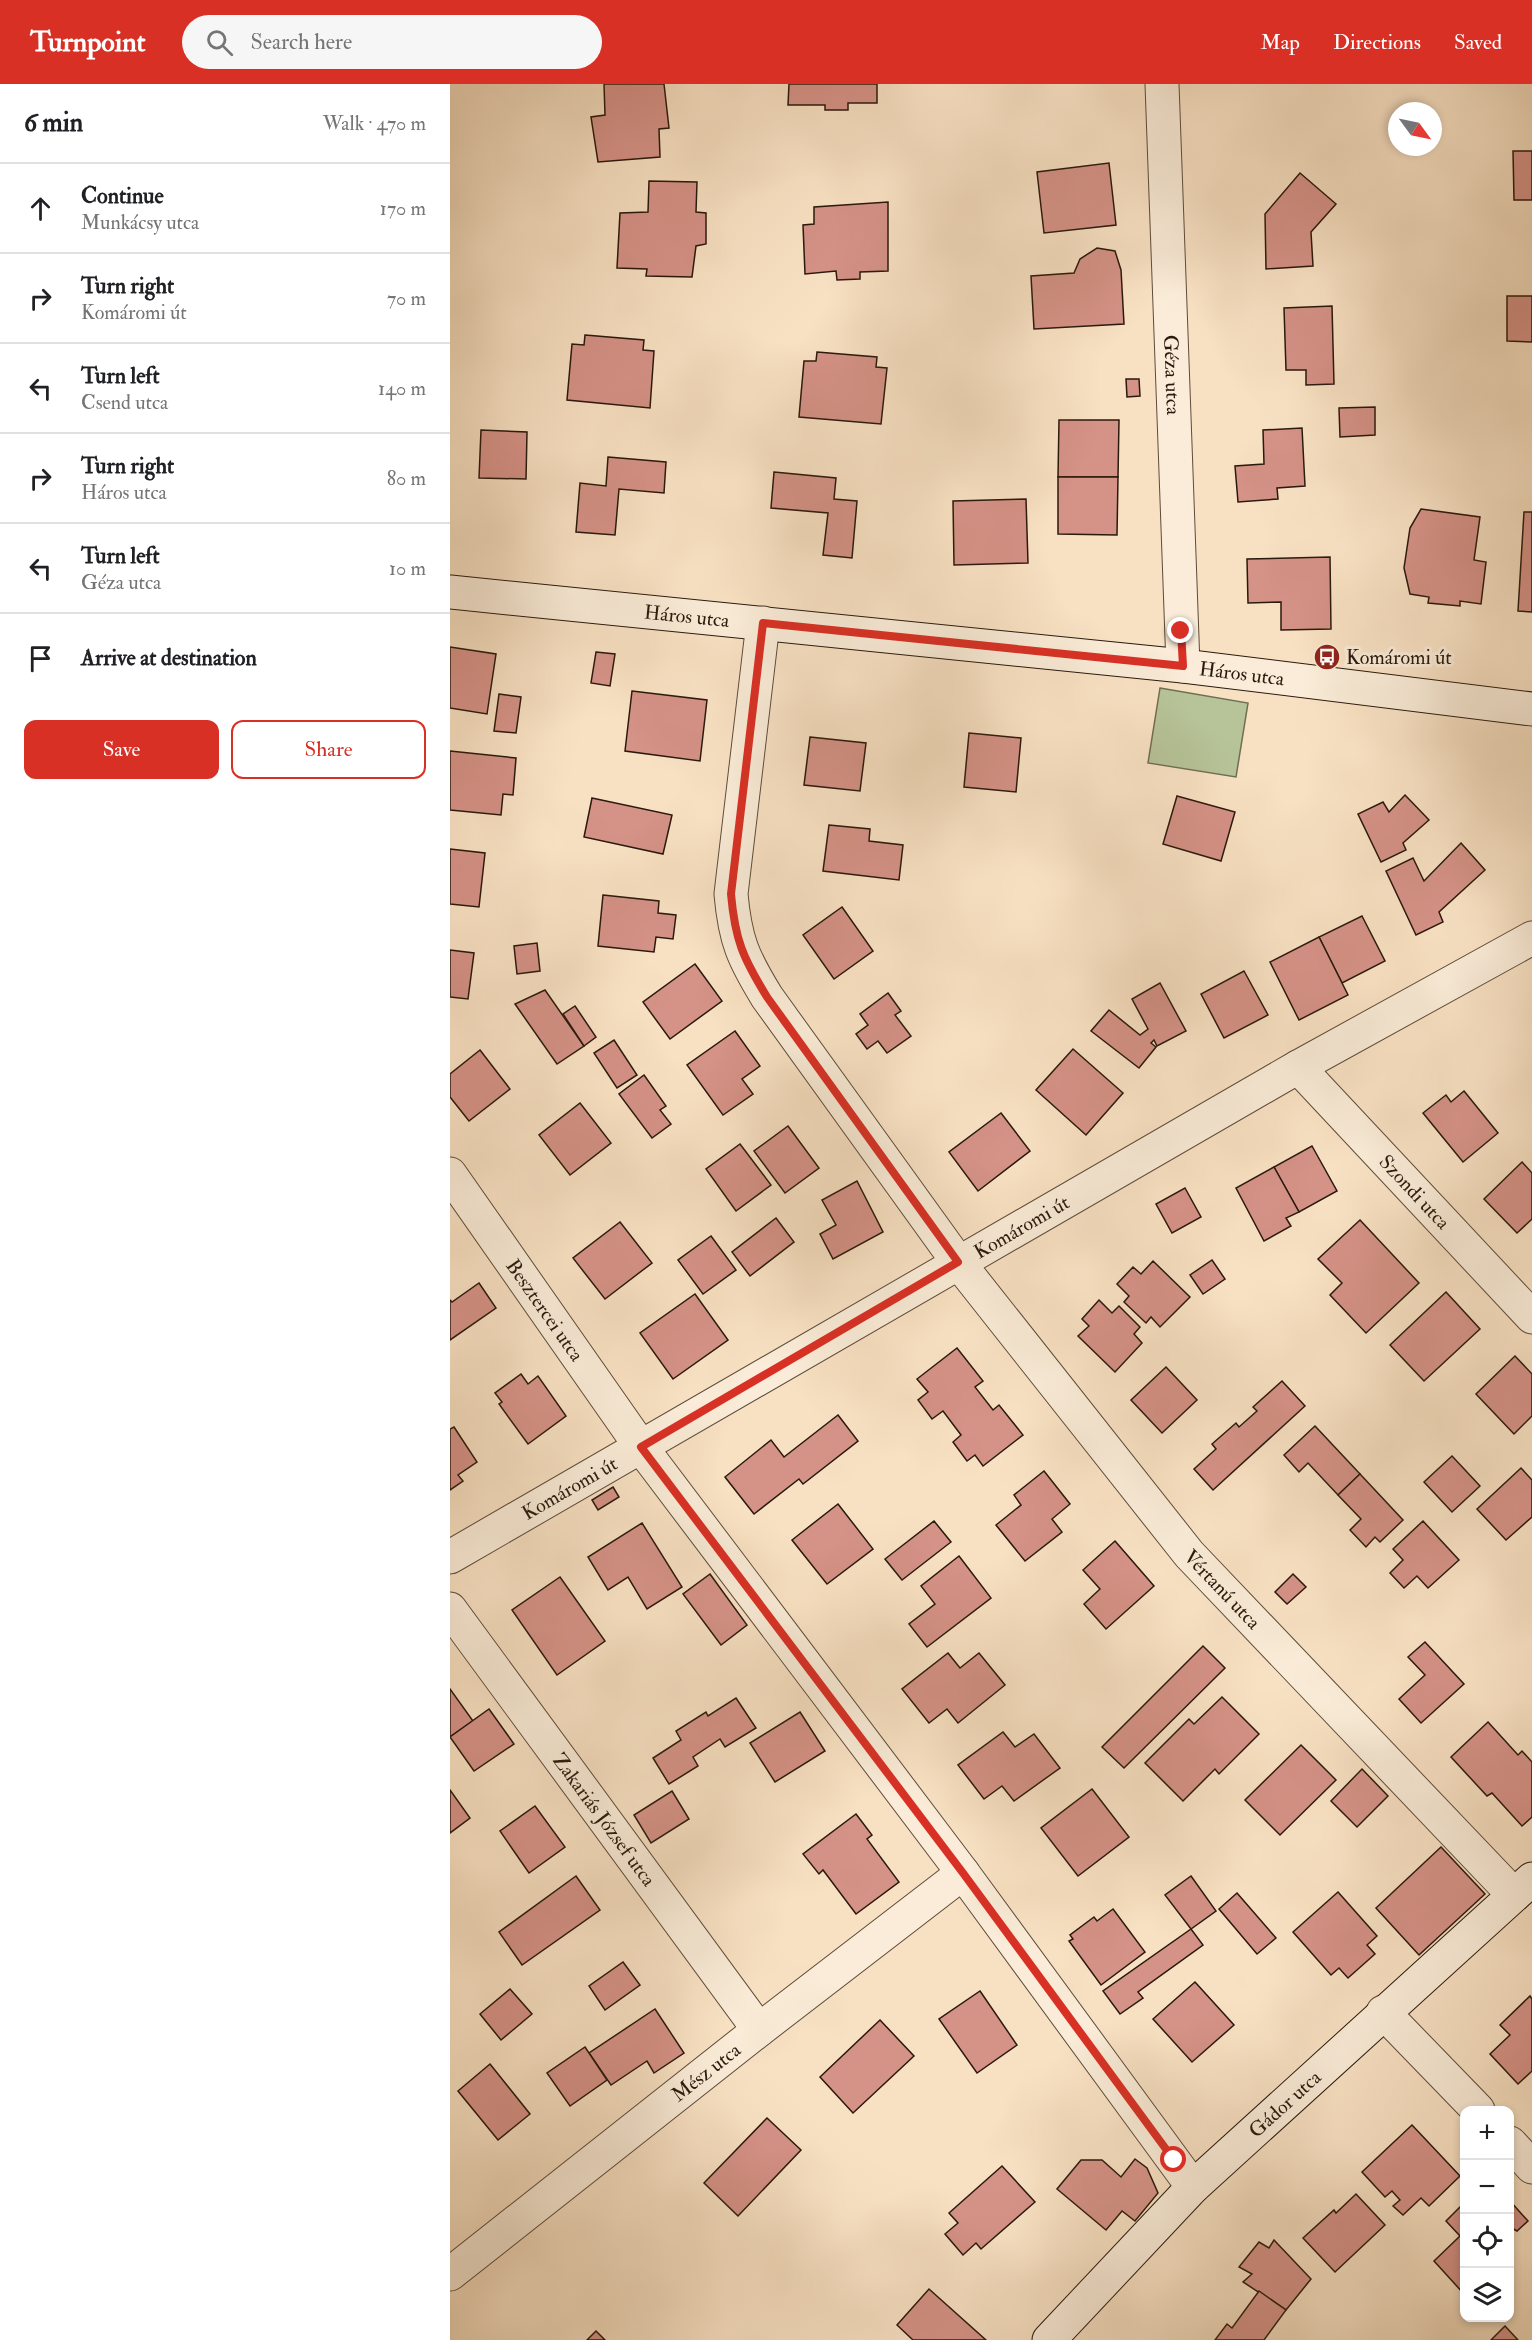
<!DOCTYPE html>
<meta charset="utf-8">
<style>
:root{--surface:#fff;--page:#f6f6f6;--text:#202124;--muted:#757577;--line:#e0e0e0;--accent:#d93025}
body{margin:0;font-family:"IM FELL Double Pica",serif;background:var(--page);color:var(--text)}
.controls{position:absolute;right:18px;bottom:18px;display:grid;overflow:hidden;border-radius:12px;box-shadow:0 3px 9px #0003}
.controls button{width:54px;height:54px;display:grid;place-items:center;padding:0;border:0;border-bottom:2px solid var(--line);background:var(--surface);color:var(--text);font:30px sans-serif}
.compass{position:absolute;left:938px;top:18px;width:54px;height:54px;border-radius:50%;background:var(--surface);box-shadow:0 3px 9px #0003;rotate:123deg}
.stop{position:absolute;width:18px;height:18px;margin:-14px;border:4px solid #d93025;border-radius:50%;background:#fff}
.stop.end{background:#d93025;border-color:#fff;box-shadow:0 2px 6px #0008}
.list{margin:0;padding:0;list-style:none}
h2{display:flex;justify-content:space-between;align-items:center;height:78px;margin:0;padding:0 24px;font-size:26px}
h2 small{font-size:20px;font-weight:400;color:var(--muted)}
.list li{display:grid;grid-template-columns:39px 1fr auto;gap:18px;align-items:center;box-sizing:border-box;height:90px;padding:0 24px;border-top:2px solid var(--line)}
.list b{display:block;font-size:22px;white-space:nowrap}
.list p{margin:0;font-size:20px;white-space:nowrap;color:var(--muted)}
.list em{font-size:20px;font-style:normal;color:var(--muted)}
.actions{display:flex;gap:12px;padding:18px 24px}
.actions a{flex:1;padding:14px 0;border:2px solid var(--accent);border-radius:12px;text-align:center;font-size:21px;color:var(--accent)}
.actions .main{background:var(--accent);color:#fff}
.icon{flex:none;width:33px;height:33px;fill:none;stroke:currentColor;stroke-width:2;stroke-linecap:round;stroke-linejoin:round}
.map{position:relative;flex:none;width:1082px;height:2256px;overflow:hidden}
header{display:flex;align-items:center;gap:36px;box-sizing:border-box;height:84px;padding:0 30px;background:var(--accent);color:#fff}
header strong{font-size:28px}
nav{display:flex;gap:33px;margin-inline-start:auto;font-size:21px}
.search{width:420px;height:54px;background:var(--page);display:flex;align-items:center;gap:15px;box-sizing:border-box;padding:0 21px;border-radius:33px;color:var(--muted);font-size:22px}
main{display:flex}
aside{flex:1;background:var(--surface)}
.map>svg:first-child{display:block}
.green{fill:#b7c499;stroke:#706e53;stroke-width:1.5}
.building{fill:#d59287;stroke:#2a190d;stroke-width:1.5}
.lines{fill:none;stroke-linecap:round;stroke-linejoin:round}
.street-casing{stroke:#5e4b3a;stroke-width:35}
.secondary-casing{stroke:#2a190d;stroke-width:35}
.street{stroke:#faecd8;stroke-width:33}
.secondary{stroke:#faecd8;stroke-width:33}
.route{stroke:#d93025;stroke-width:8}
.labels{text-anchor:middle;stroke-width:6;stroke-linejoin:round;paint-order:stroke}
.street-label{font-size:20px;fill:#2a190d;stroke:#faecd8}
.poi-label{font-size:20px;fill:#2a190d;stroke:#faecd8;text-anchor:start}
</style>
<header>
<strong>Turnpoint</strong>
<div class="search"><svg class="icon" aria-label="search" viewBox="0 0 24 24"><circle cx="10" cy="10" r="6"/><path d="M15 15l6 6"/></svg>Search here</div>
<nav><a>Map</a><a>Directions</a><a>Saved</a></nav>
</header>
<main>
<aside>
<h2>6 min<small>Walk · 470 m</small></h2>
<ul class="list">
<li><svg class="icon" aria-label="ahead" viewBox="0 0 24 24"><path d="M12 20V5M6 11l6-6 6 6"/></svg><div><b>Continue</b><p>Munkácsy utca</p></div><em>170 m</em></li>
<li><svg class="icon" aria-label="right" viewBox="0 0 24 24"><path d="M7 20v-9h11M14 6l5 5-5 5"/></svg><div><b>Turn right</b><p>Komáromi út</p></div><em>70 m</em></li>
<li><svg class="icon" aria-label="left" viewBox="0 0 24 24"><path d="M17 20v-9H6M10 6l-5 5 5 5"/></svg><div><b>Turn left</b><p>Csend utca</p></div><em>140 m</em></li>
<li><svg class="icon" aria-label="right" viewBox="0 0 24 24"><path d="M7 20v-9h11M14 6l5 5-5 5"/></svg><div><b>Turn right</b><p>Háros utca</p></div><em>80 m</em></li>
<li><svg class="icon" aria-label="left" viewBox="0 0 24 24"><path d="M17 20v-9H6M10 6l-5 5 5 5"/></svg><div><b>Turn left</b><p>Géza utca</p></div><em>10 m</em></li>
<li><svg class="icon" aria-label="arrive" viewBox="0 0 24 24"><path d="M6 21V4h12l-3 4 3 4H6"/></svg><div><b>Arrive at destination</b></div></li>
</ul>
<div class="actions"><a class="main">Save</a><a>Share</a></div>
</aside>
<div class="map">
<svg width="1082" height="2256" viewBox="0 0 1082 2256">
<rect width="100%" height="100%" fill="#f8e1c3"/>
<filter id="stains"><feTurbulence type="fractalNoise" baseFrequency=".00333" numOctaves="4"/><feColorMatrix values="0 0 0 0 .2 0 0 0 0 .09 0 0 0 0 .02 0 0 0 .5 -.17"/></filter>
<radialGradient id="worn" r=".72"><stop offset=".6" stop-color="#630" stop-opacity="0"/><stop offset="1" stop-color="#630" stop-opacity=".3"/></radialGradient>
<!-- green -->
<polygon class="green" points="710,604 798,619 786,693 698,679"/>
<!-- building -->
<g class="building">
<polygon points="154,0 214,0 219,44 209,45 210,73 148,78 141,33 155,31"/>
<polygon points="339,0 427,0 427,19 398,19 398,26 375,26 375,21 338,21"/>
<polygon points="1063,67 1082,67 1082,116 1064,116"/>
<polygon points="659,79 666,141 594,149 587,88"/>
<polygon points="850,89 886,120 861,148 863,182 816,185 815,130"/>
<polygon points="199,97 247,98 246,128 256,129 256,160 246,162 242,193 196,192 197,185 167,184 170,129 198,128"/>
<polygon points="438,118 438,187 410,188 410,195 387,196 386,187 355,190 353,141 364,140 364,123"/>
<polygon points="647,164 665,167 671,186 674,240 584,245 581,192 624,189 630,175"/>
<polygon points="1057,212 1082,212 1082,258 1057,257"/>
<polygon points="882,222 884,300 856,301 856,286 836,286 834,224"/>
<polygon points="135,251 194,256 193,266 204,267 200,324 117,316 122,260 134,261"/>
<polygon points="367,268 427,273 426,283 437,284 431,340 349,333 354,277 366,277"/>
<polygon points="676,295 689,295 690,312 677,313"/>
<polygon points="925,323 925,351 890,353 889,324"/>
<polygon points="609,336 669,336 668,393 608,393"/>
<polygon points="852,344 855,402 827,404 828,415 788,418 785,382 814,380 813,346"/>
<polygon points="31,346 77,348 76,395 29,394"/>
<polygon points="158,373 216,378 214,409 169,405 165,451 126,448 130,399 156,402"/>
<polygon points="324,388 386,394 384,415 407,417 402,474 373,471 378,429 321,424"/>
<polygon points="608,393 668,393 667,451 608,450"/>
<polygon points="576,415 578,479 504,481 503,417"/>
<polygon points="971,425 1030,433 1024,476 1036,478 1031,520 1010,517 1010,522 978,519 979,513 960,510 954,484 960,444"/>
<polygon points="1074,428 1082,428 1082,528 1068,527"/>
<polygon points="880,473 881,545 831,546 831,518 798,519 797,475"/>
<polygon points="0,563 46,570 37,630 0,624"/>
<polygon points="146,568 165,570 160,602 141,599"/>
<polygon points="182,607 257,616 250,677 175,667"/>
<polygon points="49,610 71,613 66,649 44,647"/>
<polygon points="519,649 571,654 566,708 514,703"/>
<polygon points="360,653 416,659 410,707 354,701"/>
<polygon points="0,667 66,674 63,711 53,710 51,731 0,726"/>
<polygon points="955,711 979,736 953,759 956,766 931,778 908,730 933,718 939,728"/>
<polygon points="727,712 785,728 771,777 713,760"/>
<polygon points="142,714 222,731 213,770 134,753"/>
<polygon points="379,741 420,745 419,757 453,761 449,796 373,787"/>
<polygon points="1011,759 1035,786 989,828 993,838 966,851 936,787 963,774 974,797"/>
<polygon points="0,765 35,769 29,823 0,820"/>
<polygon points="153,811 209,817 208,829 226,831 223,855 206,853 204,868 148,862"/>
<polygon points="392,823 423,867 384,895 353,851"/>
<polygon points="912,832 935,877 892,899 869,853"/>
<polygon points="869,853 898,911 849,936 820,878"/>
<polygon points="87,859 90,887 67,890 64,862"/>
<polygon points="0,866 24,869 18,915 0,913"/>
<polygon points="245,880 272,917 220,955 193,918"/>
<polygon points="794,887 818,931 774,954 751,910"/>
<polygon points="710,899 736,947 707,962 704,956 701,959 706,963 689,984 641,947 659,926 690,951 698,945 682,915"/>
<polygon points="95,906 134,962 107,980 65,920"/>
<polygon points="438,909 451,927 445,931 461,952 437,969 428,957 417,965 406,950 418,941 410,930"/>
<polygon points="125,922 146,953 134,962 113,930"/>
<polygon points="285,947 310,982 292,995 303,1010 273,1031 237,981"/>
<polygon points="164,956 187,991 167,1004 144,969"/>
<polygon points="623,965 673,1009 636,1051 586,1006"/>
<polygon points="30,966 60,1005 19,1037 0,1013 0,990"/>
<polygon points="194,991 216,1022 210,1026 221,1040 202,1054 169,1010"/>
<polygon points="1014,1007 1048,1049 1013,1078 973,1029 996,1011 1001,1018"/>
<polygon points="130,1019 161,1059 120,1091 89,1051"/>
<polygon points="551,1029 580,1067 528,1107 499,1068"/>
<polygon points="338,1042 369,1084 335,1109 304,1067"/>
<polygon points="290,1060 321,1101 286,1127 256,1085"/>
<polygon points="862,1062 887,1107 849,1128 824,1083"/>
<polygon points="1072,1078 1082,1089 1082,1135 1067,1149 1034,1115"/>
<polygon points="824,1083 849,1128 836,1134 841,1142 814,1157 786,1104"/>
<polygon points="407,1097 433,1148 383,1175 370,1150 386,1141 372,1116"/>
<polygon points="735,1104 751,1133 722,1149 706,1120"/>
<polygon points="326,1134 344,1158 300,1192 282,1168"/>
<polygon points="910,1136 969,1199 916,1249 880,1211 892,1199 868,1175"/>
<polygon points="170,1138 202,1179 155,1215 123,1174"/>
<polygon points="261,1152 286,1186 253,1210 228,1176"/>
<polygon points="762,1176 775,1195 753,1210 740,1191"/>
<polygon points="703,1177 740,1213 710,1243 701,1233 696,1239 674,1218 679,1212 667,1200 683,1183 691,1190"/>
<polygon points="29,1199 46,1224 0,1256 0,1216 2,1218"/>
<polygon points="996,1208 1030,1245 974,1297 940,1261"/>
<polygon points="245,1210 278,1256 223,1295 190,1249"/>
<polygon points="649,1216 662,1229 669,1222 690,1243 684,1250 692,1259 665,1288 628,1252 639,1242 632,1235"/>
<polygon points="507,1264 533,1297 525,1303 543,1326 549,1321 573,1351 533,1382 525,1371 517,1377 503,1358 511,1351 493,1327 482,1335 468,1316 478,1308 467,1295"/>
<polygon points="1065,1272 1082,1290 1082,1332 1064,1350 1026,1310"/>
<polygon points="716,1283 747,1316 712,1349 681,1316"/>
<polygon points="71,1290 78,1300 88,1292 116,1332 78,1360 49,1320 52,1318 45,1309"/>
<polygon points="832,1297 855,1322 763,1406 744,1385 766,1365 762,1360 786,1339 789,1343 807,1327 803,1323"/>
<polygon points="388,1331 408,1357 353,1400 349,1395 304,1430 275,1393 321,1356 334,1373"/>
<polygon points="865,1342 910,1390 888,1411 858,1379 849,1388 834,1371"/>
<polygon points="4,1343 27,1378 8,1391 13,1397 0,1406 0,1345"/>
<polygon points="1002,1372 1030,1402 1002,1428 974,1398"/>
<polygon points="1071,1384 1082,1396 1082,1433 1056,1456 1027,1425"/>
<polygon points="594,1387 620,1420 602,1435 612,1448 575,1477 546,1441 571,1421 564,1411"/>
<polygon points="910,1390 953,1436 930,1458 925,1453 916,1463 900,1446 911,1435 888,1411"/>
<polygon points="163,1403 169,1413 148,1426 142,1416"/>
<polygon points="388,1420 423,1465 377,1500 342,1456"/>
<polygon points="484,1437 501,1458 452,1496 435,1475"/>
<polygon points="973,1437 1009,1476 978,1504 967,1492 954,1504 940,1489 953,1476 943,1465"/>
<polygon points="192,1439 232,1503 197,1525 178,1493 158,1506 138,1473"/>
<polygon points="665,1457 704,1502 656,1545 634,1520 650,1505 633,1486"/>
<polygon points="509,1472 541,1514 477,1563 459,1540 485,1520 471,1502"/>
<polygon points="260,1490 297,1541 271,1561 233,1510"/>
<polygon points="843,1490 856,1503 837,1520 825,1508"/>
<polygon points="110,1493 155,1557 107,1591 62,1526"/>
<polygon points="975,1558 1014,1600 971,1639 949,1615 975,1591 958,1573"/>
<polygon points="753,1562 775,1584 674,1684 652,1663"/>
<polygon points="498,1569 510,1584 529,1569 555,1601 508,1639 497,1625 479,1639 452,1605"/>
<polygon points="0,1605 23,1637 0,1653"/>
<polygon points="772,1613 809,1650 769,1690 765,1685 733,1717 695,1679 739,1635 744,1640"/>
<polygon points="286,1614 306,1644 275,1663 270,1655 243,1673 248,1682 219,1700 203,1674 231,1656 226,1647 256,1628 258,1632"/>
<polygon points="39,1625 64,1660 24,1687 0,1653"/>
<polygon points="350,1628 375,1667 325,1698 300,1659"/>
<polygon points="1038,1638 1068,1671 1072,1667 1082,1678 1082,1733 1072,1742 1042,1709 1037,1712 1001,1673"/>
<polygon points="553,1648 565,1663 584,1650 610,1684 564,1717 552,1702 534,1715 508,1681"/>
<polygon points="851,1661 886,1696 830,1751 795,1716"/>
<polygon points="912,1685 938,1712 907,1743 881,1717"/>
<polygon points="642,1705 679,1753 628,1792 591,1744"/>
<polygon points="0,1706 20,1734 0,1749"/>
<polygon points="222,1707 239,1735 201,1759 184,1731"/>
<polygon points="85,1722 115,1763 79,1789 50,1747"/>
<polygon points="406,1730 422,1751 417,1755 449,1798 406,1830 373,1786 369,1790 353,1770"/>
<polygon points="991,1763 1035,1810 969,1871 926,1824"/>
<polygon points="126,1792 150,1826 72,1881 49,1848"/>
<polygon points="741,1792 766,1827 741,1845 715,1811"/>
<polygon points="888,1808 927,1852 917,1861 925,1870 898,1894 889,1884 881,1891 843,1848"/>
<polygon points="787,1809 826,1854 807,1870 769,1825"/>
<polygon points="663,1825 695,1868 651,1901 619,1857 623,1855 620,1851 644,1833 647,1837"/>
<polygon points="741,1845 753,1861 688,1908 693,1914 670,1930 653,1907"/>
<polygon points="173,1878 190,1901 155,1926 139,1902"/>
<polygon points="745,1898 784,1941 742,1978 703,1935"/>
<polygon points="60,1905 82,1930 51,1956 30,1930"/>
<polygon points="530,1907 567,1961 527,1989 489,1935"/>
<polygon points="1080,1912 1082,1915 1082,1987 1068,2000 1040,1970 1060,1951 1050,1941"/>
<polygon points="205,1925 234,1969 204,1989 197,1977 161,2001 139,1969"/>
<polygon points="430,1936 464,1972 403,2029 370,1993"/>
<polygon points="135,1963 157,1996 120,2022 97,1989"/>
<polygon points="40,1980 80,2030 48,2056 8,2007"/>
<polygon points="317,2034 351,2066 288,2132 254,2099"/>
<polygon points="962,2041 1010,2092 979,2122 971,2114 953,2131 943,2122 950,2116 942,2107 935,2113 912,2088"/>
<polygon points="685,2075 697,2084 708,2109 685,2137 672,2127 656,2146 607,2105 631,2076 652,2076 671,2093"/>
<polygon points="552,2082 585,2118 531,2165 526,2159 513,2171 495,2150 508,2139 499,2129"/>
<polygon points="906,2110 935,2141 885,2188 853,2154 884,2126 886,2129"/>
<polygon points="1060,2117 1078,2137 1067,2147 1060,2143"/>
<polygon points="1014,2119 1014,2210 984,2177 1010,2152 996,2137"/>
<polygon points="824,2156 861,2195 836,2226 793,2198 802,2190 789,2183 809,2158 819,2164"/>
<polygon points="479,2205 536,2256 463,2256 447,2241"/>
<polygon points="809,2207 836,2226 814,2256 765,2256 777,2240 782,2244"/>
<polygon points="1055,2242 1068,2256 1041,2256"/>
<polygon points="146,2247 155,2256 137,2256"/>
</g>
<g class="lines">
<defs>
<g id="street">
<path id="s1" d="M712,0L733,582"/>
<path id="s2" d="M313,539L281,810C285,856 293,874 317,913L508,1178L739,1470L1064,1811"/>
<path id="s3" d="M848,983L1082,1233"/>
<path id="s4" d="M0,1090L191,1363L513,1789L743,2103"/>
<path id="s5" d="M0,1473L848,983L1082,854"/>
<path id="s6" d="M0,1525L309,1946"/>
<polyline points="933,1928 1028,2026"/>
<polyline points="1060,2059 1082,2083"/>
<path id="s7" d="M0,2190L309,1946L513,1789"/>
</g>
<g id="secondary">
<path id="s8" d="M0,508L733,582L1082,625"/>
<path id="s9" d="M599,2256L743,2103L1082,1795"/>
</g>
</defs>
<!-- street casing -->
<use href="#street" class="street-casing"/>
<!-- secondary casing -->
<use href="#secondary" class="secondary-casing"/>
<!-- street -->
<use href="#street" class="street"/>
<!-- secondary -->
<use href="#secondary" class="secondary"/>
</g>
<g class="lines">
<!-- route -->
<path class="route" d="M724,2076L513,1789L191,1363L508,1178L317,913C293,874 285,856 281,810L313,539L733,582L731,547"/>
</g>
<!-- icons -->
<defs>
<symbol id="bus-disc" viewBox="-11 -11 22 22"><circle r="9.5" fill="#8f2418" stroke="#faecd8"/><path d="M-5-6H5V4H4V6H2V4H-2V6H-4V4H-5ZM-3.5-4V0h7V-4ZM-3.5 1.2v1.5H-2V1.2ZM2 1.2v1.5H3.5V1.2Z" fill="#fff"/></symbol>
</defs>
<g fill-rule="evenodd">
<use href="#bus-disc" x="862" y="558" width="30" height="30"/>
</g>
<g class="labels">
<!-- street labels -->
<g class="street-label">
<text dy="7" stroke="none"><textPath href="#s1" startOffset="291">Géza utca</textPath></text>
<text dy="7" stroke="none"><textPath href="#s8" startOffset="238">Háros utca</textPath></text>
<text dy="7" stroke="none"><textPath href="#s8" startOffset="796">Háros utca</textPath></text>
<text dy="7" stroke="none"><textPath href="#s3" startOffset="171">Szondi utca</textPath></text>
<text dy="7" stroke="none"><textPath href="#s5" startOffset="660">Komáromi út</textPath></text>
<text dy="7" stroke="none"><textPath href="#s4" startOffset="166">Besztercei utca</textPath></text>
<text dy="7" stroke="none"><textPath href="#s5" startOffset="138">Komáromi út</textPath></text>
<text dy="7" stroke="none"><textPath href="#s2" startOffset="1131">Vértanú utca</textPath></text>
<text dy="7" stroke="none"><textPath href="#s6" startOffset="261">Zakariás József utca</textPath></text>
<text dy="7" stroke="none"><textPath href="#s7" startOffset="326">Mész utca</textPath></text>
<text dy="7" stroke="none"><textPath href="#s9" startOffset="334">Gádor utca</textPath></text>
</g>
<!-- poi labels -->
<g class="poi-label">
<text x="896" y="580">Komáromi út</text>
</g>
</g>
<rect width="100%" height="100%" filter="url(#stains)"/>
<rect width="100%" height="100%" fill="url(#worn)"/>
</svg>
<div class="controls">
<button>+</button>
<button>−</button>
<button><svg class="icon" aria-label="locate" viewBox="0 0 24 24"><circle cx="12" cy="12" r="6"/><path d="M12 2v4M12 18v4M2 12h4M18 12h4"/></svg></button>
<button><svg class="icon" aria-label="layers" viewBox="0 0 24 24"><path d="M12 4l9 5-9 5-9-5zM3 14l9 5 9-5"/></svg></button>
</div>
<svg class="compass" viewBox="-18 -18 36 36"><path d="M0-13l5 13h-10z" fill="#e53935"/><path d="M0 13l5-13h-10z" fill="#757577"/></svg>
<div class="stop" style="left:724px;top:2076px"></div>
<div class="stop end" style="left:731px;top:547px"></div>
</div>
</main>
